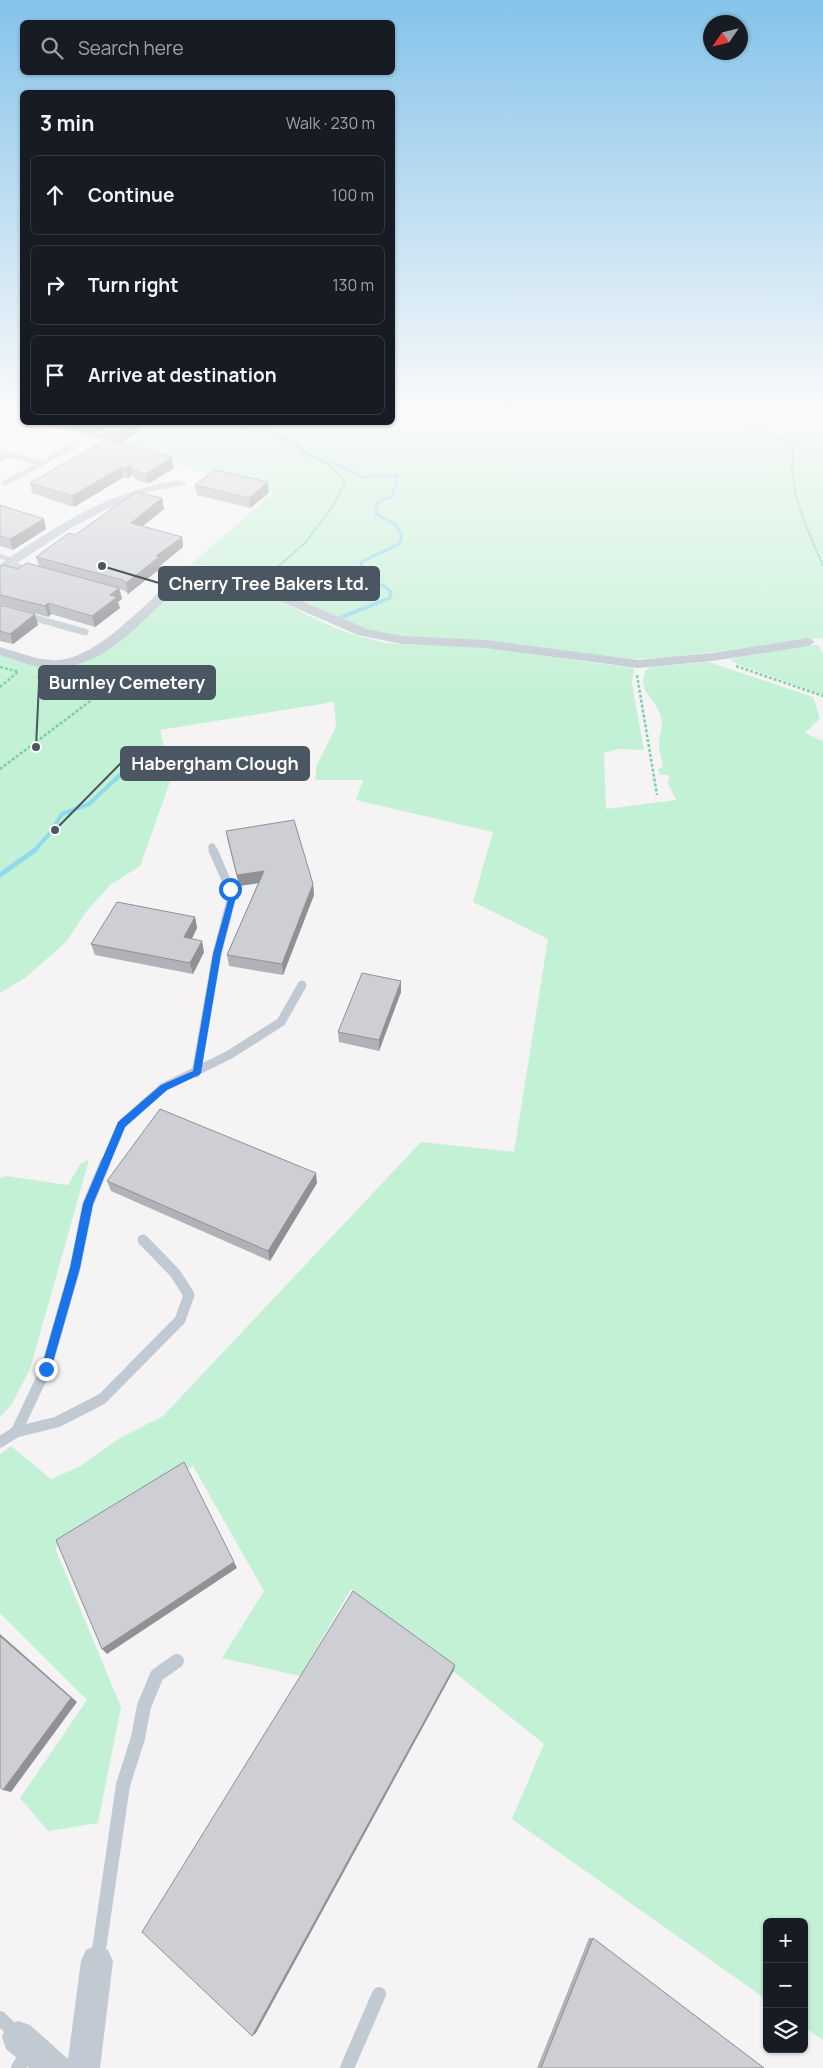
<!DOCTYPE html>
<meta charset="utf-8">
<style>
:root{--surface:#171b24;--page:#20242c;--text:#f1f3f6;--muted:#9ea1a6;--line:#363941}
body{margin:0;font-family:Manrope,sans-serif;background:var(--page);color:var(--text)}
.controls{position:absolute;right:15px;bottom:15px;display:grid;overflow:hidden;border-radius:8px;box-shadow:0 1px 4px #0004}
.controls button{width:45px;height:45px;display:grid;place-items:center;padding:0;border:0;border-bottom:1px solid var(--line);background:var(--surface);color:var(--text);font:25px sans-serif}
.compass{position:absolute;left:703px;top:15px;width:45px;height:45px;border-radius:50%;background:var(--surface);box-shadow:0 1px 4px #0004;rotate:235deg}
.stop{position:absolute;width:15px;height:15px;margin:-11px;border:4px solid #1a73e8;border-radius:50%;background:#fff}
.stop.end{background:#1a73e8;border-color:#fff;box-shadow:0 1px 5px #0008}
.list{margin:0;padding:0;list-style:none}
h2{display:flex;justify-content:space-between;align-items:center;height:65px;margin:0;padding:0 20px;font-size:21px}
h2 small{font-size:16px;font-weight:400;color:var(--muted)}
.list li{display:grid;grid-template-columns:32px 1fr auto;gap:15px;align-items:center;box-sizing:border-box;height:80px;margin:0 10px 10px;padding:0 10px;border:1px solid var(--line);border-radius:8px}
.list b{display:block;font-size:19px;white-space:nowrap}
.list em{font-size:16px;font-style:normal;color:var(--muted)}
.icon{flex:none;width:28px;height:28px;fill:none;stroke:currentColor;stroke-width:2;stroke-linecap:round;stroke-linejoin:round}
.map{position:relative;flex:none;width:823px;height:2068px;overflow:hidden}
.search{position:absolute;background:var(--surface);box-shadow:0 1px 4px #0004;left:20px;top:20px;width:375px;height:55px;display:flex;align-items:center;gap:12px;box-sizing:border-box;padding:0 18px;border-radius:8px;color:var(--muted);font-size:19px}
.panel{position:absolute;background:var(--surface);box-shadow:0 1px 4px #0004;left:20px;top:90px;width:375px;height:335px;border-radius:8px}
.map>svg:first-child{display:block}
.green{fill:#c3f1d5}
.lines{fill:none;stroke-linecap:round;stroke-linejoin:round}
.stream-far2{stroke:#90daee;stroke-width:3}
.stream-far1{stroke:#90daee;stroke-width:4}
.stream{stroke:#90daee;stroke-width:5}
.path-far1{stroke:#7ad0a6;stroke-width:2;stroke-dasharray:2.5 1;stroke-linecap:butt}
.path{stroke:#7ad0a6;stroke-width:2.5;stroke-dasharray:3 2;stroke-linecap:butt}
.lane-far4{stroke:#c1cad2;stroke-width:5}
.lane-far3{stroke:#c1cad2;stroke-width:7}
.lane-far2{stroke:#c1cad2;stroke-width:9}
.lane-far1{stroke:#c1cad2;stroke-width:11}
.lane{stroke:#c1cad2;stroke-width:14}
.street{fill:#c1cad2;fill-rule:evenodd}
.wall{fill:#b0b2b7}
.shaded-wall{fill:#909195}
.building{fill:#cdcfd5;stroke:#909195}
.route{fill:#1a73e8}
.leader{fill:none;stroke:#4a5661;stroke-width:2}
.callout-dot{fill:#4a5661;stroke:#fff;stroke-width:2}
.callout{fill:#4a5661;stroke:#4a5661;stroke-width:2}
.callout-label{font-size:18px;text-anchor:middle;font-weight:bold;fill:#fff}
</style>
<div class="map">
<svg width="823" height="2068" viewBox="0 0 823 2068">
<rect width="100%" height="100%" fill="#f5f3f3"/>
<!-- green -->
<g class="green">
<polygon points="393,409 823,409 823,638 665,658 627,659 400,637 364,628 233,572 212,566 190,565 274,492 116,448 144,433 143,423 392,422"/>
<path d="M208,572C261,583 304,620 355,635C366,638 378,642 388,643C419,647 450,644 480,647C530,652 580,663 631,667L634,669L632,684L644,750L618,749L604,753L606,809L676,800L667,781H670L668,775H660L658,769L663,767C662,761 660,754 659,748C658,734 665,728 660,714C653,694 637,694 646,670L650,667L709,662L813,697L820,718L805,733L823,741V2040L804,2027V1922H767V2000L512,1819L544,1744L351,1589L300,1676L222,1658L264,1591L193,1466L55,1548L121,1707L98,1823L48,1831L20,1798L87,1700L0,1613V1454L11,1446L51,1479L79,1467L120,1438L163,1416L421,1142L514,1152L548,939L473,902L493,832L356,800L363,780H315L317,765L336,727L334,702L160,730L172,776L140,866L110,885L86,912L66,942L25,978L0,993V651L43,662L73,665L187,577Z"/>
<polygon points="806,645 818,645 823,654 823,695 737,664 730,659"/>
<polygon points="89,1160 30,1369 12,1404 0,1417 0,1178 6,1176 68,1185 81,1163"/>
</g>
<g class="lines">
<!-- stream-far2 -->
<polyline class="stream-far2" points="228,422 294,441 309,456 347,469 362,477 398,475 392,497 382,500 376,505 376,514 396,525 402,536 399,544 361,562 364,578 384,586 391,592 390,598 374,604"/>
<!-- stream-far1 -->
<g class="stream-far1">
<polyline points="342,617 377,603"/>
<polyline points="34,851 50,833 62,814 89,804 120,775"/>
</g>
<!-- stream -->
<polyline class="stream" points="0,875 35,850"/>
<!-- path-far1 -->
<g class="path-far1">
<path d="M714,409L743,424L789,442L793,447C788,492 806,525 823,566"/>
<path d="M265,578L305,543L335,503L345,483C329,458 295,447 269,433L268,422"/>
</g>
<!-- path -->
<g class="path">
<polyline points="736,666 823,696"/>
<polyline points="0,667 19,672"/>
<polyline points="637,675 657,795"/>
<polyline points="0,687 18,672"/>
<polyline points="0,769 101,693 37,677"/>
</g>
<!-- lane-far4 -->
<g class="lane-far4">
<polyline points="0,452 9,455 0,460"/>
<polyline points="9,455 42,463"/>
<polyline points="5,483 72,447"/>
<polyline points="0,556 15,561"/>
<polyline points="10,564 33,570"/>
</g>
<!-- lane-far3 -->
<g class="lane-far3">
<polyline points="24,615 85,632"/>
<polyline points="212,847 214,851"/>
</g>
<!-- lane-far2 -->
<g class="lane-far2">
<polyline points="196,1073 217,954 231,900 230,889 213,850"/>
<polyline points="105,1164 122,1124 164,1087 229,1055 281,1022 302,985"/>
</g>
<!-- lane-far1 -->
<g class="lane-far1">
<polyline points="16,1432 46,1369 75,1268 88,1204 105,1163"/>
<polyline points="0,1442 16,1432 57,1422 102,1399 180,1320 189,1295 175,1273 143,1240"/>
</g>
<!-- lane -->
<g class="lane">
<polyline points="98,1956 123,1785 138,1738 144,1706 157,1675 177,1661"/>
<polyline points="0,2018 15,2033"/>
<polyline points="18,2068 28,2052"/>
<polyline points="347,2068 379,1994"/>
</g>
<!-- street -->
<g class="street">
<path d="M181,480L187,483L185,485L149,492L107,509L71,528L0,574V564C58,525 110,490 181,480Z"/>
<path d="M204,566L225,568L367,629L402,636L486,640L638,660L712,653L808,638L815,642L808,646L712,661L638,668L486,648L402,644L358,635L218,574C212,573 205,572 199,574C185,578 174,592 163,602C135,629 101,665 59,668C40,670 19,661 0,655V647C19,652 40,662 59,660C92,657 128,621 151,600C167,584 181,569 204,566Z"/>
<polygon points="97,1945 108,1950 113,1961 100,2068 29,2068 6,2049 2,2037 6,2025 18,2021 30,2025 68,2059 81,1961 86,1950"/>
</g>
</g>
<!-- wall -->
<g class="wall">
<polygon points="0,409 22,409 22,419 0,413"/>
<polygon points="37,422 138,422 140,432 121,443 174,468 148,484 136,480 132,475 128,478 124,477 74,507 32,493 30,483 106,440"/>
<polygon points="195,485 269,493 250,508 197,495"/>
<polygon points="162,498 164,509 142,526 182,537 183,547 161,565 161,568 128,594 125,591 120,589 122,599 118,602 120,608 95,627 51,614 48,617 0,604 0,567 18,569 39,566 36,557 75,535"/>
<polygon points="0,505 44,519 46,529 13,550 0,546"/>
<polygon points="0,605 38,625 13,644 0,641"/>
<polygon points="226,831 313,884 314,895 283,975 229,966 227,955 258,883 239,886 228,842"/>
<polygon points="195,917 197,928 192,939 204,952 193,974 95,955 91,944"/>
<polygon points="401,992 379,1051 339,1042 338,1032"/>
<polygon points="107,1181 317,1183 270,1261 111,1191"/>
<polygon points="589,1938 593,1938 764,2068 537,2068"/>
</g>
<!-- shaded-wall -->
<g class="shaded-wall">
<polygon points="138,422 140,432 120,443 118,433"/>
<polygon points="172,457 174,468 148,484 146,474"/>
<polygon points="130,465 132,475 128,478 126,468"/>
<polygon points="122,467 124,477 74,507 72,496"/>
<polygon points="268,482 269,493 250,508 249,498"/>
<polygon points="162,498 164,509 133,534 131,523"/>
<polygon points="44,519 46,529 13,550 10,539"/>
<polygon points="182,537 183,547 161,565 161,568 128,594 126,583 156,556"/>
<polygon points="119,588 122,599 118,602 120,608 95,627 92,616 110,595"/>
<polygon points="48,603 51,614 48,617 45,606"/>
<polygon points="35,614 38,625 13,644 10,634"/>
<polygon points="264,871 265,882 239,886 237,875"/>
<polygon points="313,884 314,895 283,975 282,964"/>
<polygon points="195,917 197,928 187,948 184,937"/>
<polygon points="202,941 204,952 193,974 190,963"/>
<polygon points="401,981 401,992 379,1051 379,1040"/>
<polygon points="316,1173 317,1183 270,1261 268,1251"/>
<polygon points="234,1562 237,1568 107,1654 102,1649"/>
<polygon points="0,1634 77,1702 11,1792 3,1790"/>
<polygon points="455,1665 454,1670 256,2033 252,2036"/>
</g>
<!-- building -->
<g class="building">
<polygon points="74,422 137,422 118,433"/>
<polygon points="107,439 172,457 146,474 134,470 130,465 126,468 122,467 72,496 30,483"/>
<polygon points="215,470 268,482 249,498 195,485"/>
<polygon points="136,492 162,498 131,523 182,537 156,556 159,557 126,583 123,580 36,557 69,533 75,535"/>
<polygon points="0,505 44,519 10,539 0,536"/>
<polygon points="27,563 119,588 110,595 117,597 92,616 48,603 45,606 0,595 0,567 3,565 18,569"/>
<polygon points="0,605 35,614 10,634 0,631"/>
<polygon points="294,820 313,884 282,964 227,955 264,871 237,875 226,831"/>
<polygon points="117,902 195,917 184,937 202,941 190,963 91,944"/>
<polygon points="362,973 401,981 379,1040 338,1032"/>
<polygon points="160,1109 316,1173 268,1251 107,1181"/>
<polygon points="184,1462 234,1562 102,1649 56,1540"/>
<polygon points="353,1591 455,1665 252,2036 142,1932"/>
<polygon points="0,1636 71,1698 3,1790 0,1787"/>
<polygon points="593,1938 764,2068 541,2068"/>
</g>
<!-- sky -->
<linearGradient id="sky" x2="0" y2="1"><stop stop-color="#85c3ea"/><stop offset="0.59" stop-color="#fafafa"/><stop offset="1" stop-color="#fafafa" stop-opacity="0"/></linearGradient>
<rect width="823" height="699" fill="url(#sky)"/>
<!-- route -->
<polygon class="route" points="230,886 233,889 235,900 221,954 201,1073 199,1075 167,1090 125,1127 93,1204 80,1268 51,1369 46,1374 41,1369 70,1268 83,1204 118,1122 161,1085 193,1071 213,954 228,900 226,889"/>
<!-- callouts -->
<path class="leader" d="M102 566L159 583M36 747L39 683M55 830L121 763"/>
<g class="callout-dot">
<circle cx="102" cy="566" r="5"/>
<circle cx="36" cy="747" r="5"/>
<circle cx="55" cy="830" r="5"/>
</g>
<g class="callout">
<rect x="159" y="567" width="220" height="33" rx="5"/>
<rect x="39" y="666" width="176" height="33" rx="5"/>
<rect x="121" y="747" width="188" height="33" rx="5"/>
</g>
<g class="callout-label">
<text x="269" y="590">Cherry Tree Bakers Ltd.</text>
<text x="127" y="689">Burnley Cemetery</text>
<text x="215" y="770">Habergham Clough</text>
</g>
</svg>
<div class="controls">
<button>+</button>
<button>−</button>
<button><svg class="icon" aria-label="layers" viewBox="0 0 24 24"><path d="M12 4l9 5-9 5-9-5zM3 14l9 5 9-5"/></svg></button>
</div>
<svg class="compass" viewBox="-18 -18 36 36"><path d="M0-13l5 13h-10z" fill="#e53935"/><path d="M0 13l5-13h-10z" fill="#9ea1a6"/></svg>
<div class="stop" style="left:230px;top:889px"></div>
<div class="stop end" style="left:46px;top:1369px"></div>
<div class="search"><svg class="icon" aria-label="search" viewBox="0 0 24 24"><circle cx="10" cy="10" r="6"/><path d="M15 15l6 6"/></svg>Search here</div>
<section class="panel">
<h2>3 min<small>Walk · 230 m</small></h2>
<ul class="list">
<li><svg class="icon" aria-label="ahead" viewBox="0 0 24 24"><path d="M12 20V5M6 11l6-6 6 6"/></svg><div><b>Continue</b></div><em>100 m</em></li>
<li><svg class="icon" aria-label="right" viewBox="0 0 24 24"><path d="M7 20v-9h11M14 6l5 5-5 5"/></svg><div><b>Turn right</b></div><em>130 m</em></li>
<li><svg class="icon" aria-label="arrive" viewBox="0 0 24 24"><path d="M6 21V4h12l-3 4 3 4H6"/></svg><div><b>Arrive at destination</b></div></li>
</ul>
</section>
</div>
